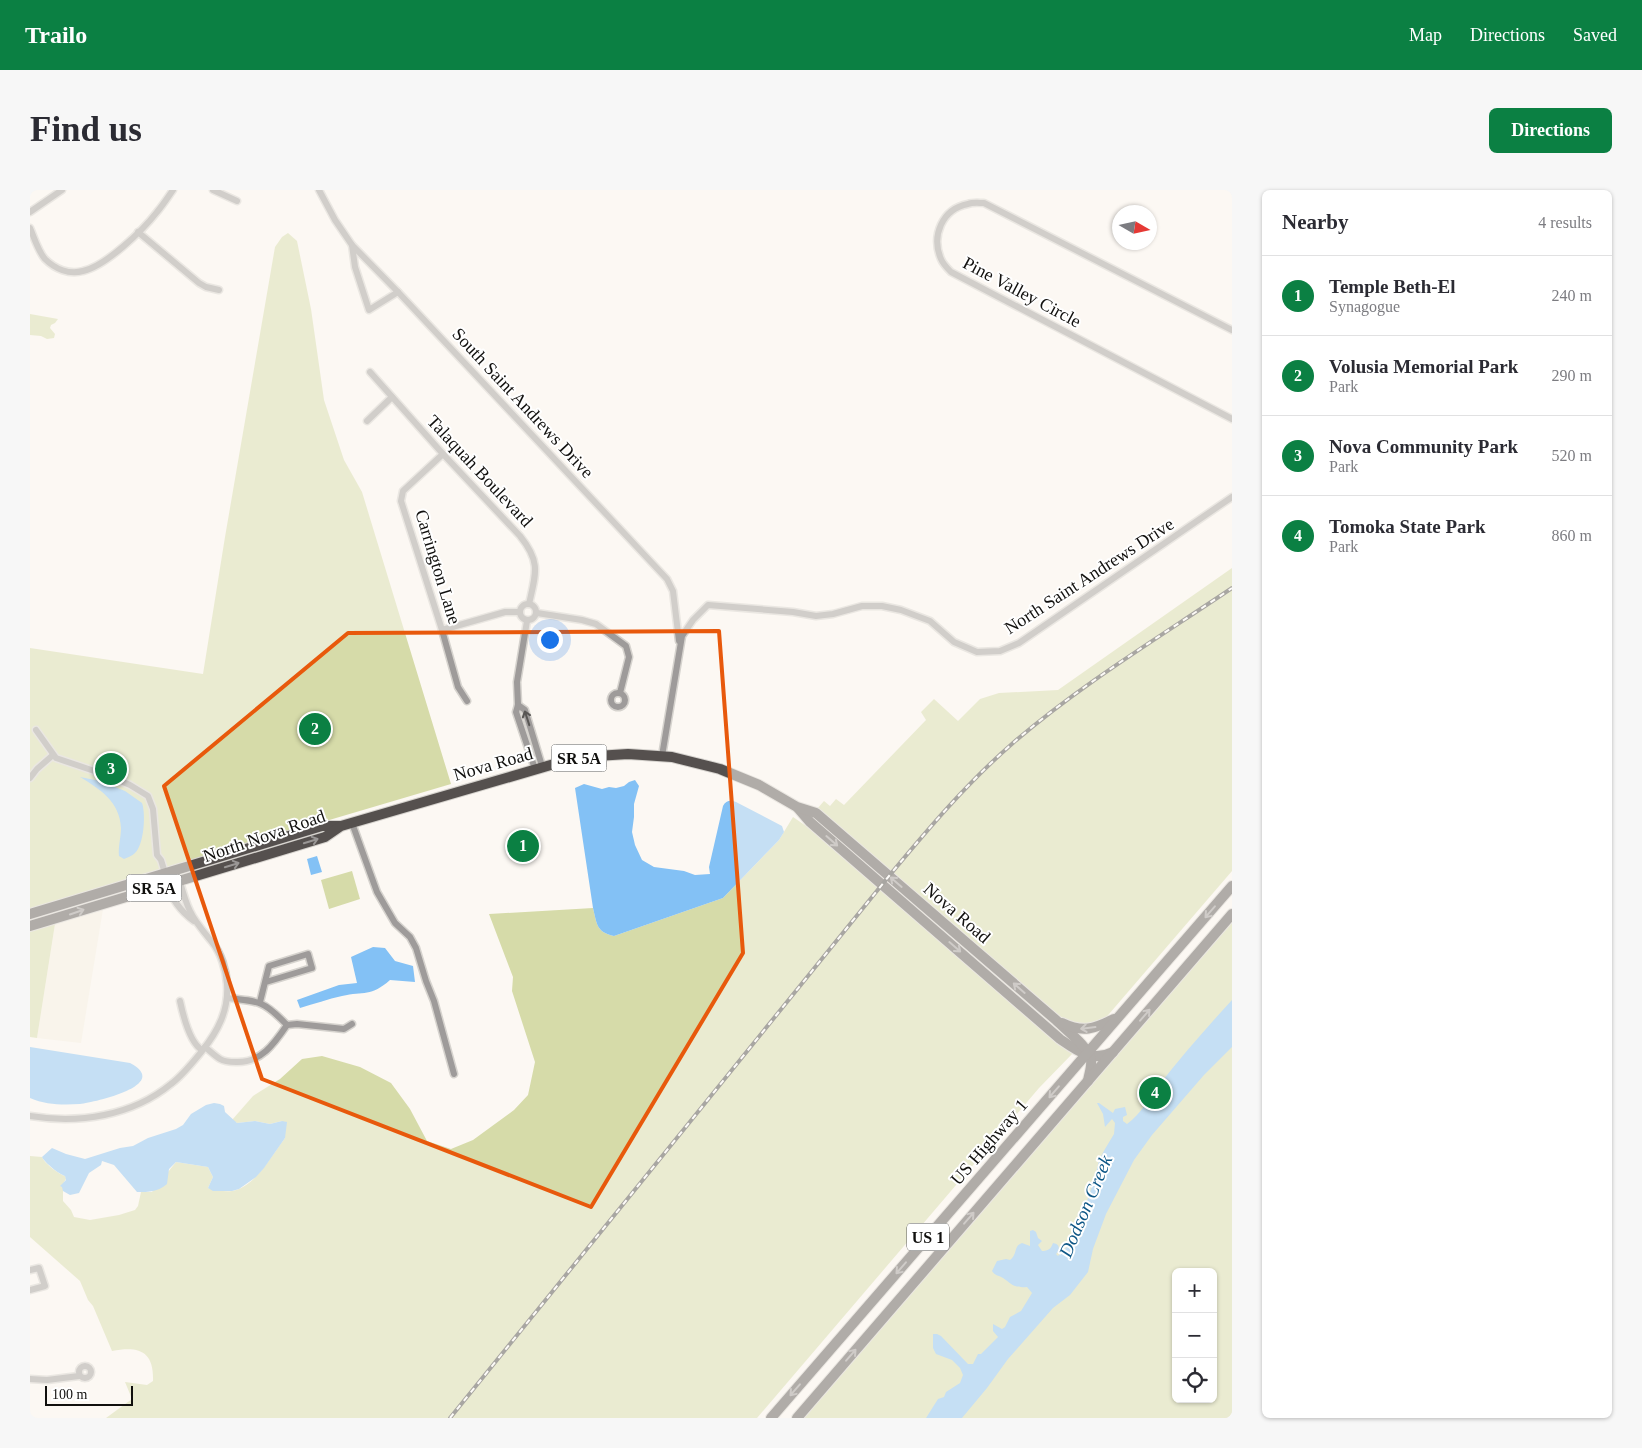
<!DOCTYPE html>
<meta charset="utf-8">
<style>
:root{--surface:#fff;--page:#f7f7f7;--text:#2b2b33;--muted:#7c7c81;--line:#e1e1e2;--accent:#0b8043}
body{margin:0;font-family:Georgia,serif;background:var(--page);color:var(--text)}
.controls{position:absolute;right:15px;bottom:15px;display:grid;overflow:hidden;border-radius:8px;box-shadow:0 1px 4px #0004}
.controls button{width:45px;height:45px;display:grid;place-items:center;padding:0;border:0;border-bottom:1px solid var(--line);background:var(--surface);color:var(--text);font:25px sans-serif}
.compass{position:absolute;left:1082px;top:15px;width:45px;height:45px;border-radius:50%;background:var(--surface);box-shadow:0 1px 4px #0004;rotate:99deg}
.scale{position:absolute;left:15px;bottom:12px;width:88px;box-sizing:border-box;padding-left:5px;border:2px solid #11100e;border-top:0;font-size:14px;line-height:18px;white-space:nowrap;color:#11100e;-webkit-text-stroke:4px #fff;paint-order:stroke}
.you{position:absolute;left:519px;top:449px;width:18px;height:18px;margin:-12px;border:4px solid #fff;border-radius:50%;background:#1a73e8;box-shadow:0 0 0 8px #1a73e833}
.badge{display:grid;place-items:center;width:32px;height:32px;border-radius:50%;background:var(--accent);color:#fff;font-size:16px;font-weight:700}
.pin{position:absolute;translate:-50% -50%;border:2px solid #fff;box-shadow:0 1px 5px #0006}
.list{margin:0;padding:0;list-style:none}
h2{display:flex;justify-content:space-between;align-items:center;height:65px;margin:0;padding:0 20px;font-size:21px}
h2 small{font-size:16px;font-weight:400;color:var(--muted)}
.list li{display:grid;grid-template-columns:32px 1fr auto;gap:15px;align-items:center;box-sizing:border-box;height:80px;padding:0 20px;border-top:1px solid var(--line)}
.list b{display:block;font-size:19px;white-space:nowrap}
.list p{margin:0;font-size:16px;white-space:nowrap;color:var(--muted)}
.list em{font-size:16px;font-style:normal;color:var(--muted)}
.icon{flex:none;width:28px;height:28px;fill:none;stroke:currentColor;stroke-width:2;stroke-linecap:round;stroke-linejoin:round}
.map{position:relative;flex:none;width:1202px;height:1228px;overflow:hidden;border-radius:8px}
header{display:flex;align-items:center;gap:30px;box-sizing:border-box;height:70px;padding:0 25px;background:var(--accent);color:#fff}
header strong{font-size:24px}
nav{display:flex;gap:28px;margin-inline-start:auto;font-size:18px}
.intro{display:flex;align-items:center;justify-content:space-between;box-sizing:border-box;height:120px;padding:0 30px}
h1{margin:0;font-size:35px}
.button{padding:12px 22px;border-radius:8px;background:var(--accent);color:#fff;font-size:18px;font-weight:700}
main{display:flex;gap:30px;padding:0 30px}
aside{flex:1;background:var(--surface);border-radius:8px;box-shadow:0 1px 4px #0004}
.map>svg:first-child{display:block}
.built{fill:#f6efe2}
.green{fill:#d6dba9;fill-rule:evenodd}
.water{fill:#83c1f5}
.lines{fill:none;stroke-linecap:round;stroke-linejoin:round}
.minor-casing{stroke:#d6d3ce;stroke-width:9}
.primary-casing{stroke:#d6d3ce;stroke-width:12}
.minor{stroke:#9e9b9a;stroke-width:6}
.primary{stroke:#55504e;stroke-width:10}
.rail-casing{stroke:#444340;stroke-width:4}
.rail{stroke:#fff;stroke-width:2;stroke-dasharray:5.5;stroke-linecap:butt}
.oneway{stroke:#585654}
.oneway2{stroke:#999695}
.marked{fill:none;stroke:#e8590c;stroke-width:4;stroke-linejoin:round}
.labels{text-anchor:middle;stroke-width:4;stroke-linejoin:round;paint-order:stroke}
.shield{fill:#fff;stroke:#585856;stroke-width:1}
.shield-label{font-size:16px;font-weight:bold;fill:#11100e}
.street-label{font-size:18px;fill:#11100e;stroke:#fff}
.water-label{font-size:19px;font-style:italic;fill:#0e5786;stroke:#fff}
</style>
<header>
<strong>Trailo</strong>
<nav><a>Map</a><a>Directions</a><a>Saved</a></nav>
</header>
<div class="intro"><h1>Find us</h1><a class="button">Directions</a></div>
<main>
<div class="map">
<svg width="1202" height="1228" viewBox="0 0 1202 1228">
<rect width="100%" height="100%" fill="#fcf8f3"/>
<!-- built -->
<polygon class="built" points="73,719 51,853 7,848 25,734"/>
<!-- green -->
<g class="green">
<polygon points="258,43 267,51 281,119 294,210 314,270 332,302 421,594 151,674 156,694 25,734 7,848 0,847 0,458 173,484 195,347 245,57 252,47"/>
<polygon points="0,124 28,129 25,133 21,135 20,138 25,144 24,148 17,149 11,146 0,145"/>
<polygon points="1202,378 1202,681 1073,831 1057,836 1028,828 787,619 794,611 800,616 806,609 814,615 896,530 891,522 904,509 928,531 950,509 969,503 1028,500"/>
<polygon points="782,625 1005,816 1003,821 782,630"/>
<path d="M763,627L795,649L1044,862L1009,898L727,1228H76L102,1209L95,1192L117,1195L123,1191C124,1161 109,1156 82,1161L63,1116L58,1110L50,1091L0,1047V966L12,967C15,974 29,984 35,986L36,989L33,994V1011L41,1020L44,1027L60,1030L89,1025L105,1020L108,1016L111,1002H122L146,972L178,977L183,987L178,998C186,1000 194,1002 202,1001C225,997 242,965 255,948L252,931L240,934L225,931L207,933L202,930L223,906L250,889L272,869L292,866L330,877L361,893L380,919L397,951L421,959L443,950L484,920L498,905L505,872L482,801L483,787L459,724L563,718C567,734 566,742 584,746L693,708L749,650Z"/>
<polygon points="322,681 330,709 299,719 291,690"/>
<path d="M1202,724V1228H767ZM1146,1082H1183V1209H1146Z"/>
</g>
<!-- water -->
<g class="water">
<path d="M50,587L70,591L95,601L112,613C116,624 114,655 105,663C102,666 98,667 94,669L89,666C88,657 91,647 91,638C90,612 70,599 50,587Z"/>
<path d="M605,590L609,596L604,614V627L602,642L605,655L612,670L624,677L654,681L665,685L680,684L679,677L693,616C696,610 701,610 706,612L752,636L754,642L749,650L693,708L584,746C566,742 567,734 563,718L545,598L554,594L572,599L579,597L586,598L594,596L599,592Z"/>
<polygon points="287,666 292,682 281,685 277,669"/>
<path d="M343,757L355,758L365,771L383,776L385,792L360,790C341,807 334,801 312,806C298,809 284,814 270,818L267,810L309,795L327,793L321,767Z"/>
<path d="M1202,810V857L1174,885L1122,945L1104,970L1076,1024L1063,1059L1058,1082L1040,1105L1023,1118L978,1169L957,1198L932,1228H896L908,1209L914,1207L916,1202L930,1193L933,1185L930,1178L922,1170L906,1164L903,1158V1144H907L911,1146L938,1174H943L948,1164H951L968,1147L963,1141V1134L972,1139L975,1137L980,1127L991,1121L1002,1103L997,1097C984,1098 983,1095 973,1088C968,1085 965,1086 962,1081L967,1071L976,1069L980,1070C988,1064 983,1056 992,1053L1000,1056V1041L1003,1040L1006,1042L1008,1048L1012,1051L1008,1055L1012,1061C1018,1061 1021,1059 1023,1053C1028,1054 1029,1055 1029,1061L1026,1064L1028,1066L1044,1050L1052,1025L1065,988L1069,970L1075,959L1084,944L1085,933L1082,929L1075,937L1073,924L1067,913H1069L1083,923L1085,919L1095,917L1097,925L1093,927V931L1097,934C1111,924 1119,908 1129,895C1152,866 1177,837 1202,810Z"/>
<path d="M0,857L100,873C142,895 65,912 50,914C33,915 16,915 0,908Z"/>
<path d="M184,913L190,914L194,916L195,922L207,933L225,931L240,934L252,931L257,932L255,948L234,978L226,987L209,999L202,1001H183L178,998L183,987L178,977L146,972L139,979L137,994C127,1002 120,1002 107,1002L84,975L72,971L71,975L59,983L49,1003L40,1005L33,1001L32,997L30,996L36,990L35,986C29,984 15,973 12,967L22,958L36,964L55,969L90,958L103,956L118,948L146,939L153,935L161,924L176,915Z"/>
</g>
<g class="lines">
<defs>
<g id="minor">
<polyline points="183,0 207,11"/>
<polyline points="289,0 305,30 322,55 368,102 637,389 643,401 649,451"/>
<polyline points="0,22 32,0"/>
<path d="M0,38C4,47 8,61 15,69C25,79 39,85 53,81C76,76 113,40 127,22C133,15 138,7 143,0"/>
<polyline points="108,42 169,93 176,97 189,100"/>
<polyline points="322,55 325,77 339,120 368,102"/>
<path d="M1202,140L954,13C949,13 943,12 938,14C912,19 901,46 911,69C913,74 917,78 921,82L1202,229"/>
<path d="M340,182L413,264L490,346C511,372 506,383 499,414"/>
<polyline points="337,231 362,207"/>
<polyline points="413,264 373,301 371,311 412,440 428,497 437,511"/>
<circle cx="498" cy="422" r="8"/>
<polyline points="507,423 552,430 566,434 596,456 599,467 590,503"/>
<polyline points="497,431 487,492 488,515 486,522 505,579"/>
<polyline points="412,440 475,422 490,422"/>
<circle cx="588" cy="510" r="7"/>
<polyline points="488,515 495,520 512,576"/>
<polyline points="6,540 26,568 79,586 100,595 118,606 123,619 127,665 131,670 135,683"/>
<polyline points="632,566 652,446 663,430 678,415 763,422 786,426 803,424 832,416 852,416 871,420 900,431 924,452 947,462 970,461 989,453 1202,307"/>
<polyline points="0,588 7,579 23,565"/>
<polyline points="322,633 347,702 365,733 380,747 386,758 396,791 404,811 424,884"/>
<path d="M136,692C141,708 150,721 164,731"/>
<path d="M197,808C229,811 234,811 257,835L267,834L314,839L322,834"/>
<path d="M150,811C153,825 160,853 172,860"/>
<polyline points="230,812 239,776 278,764 282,778 236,792"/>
<path d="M175,857C180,861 185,866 190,869C195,872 200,872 206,872C231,873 244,854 257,835"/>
<path d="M0,926C49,934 102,926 141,894C153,885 163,872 172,861C188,841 199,820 197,794C196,780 191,763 182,752C174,742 165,732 160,721C155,711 152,699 149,688"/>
<polyline points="0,1080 9,1078 15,1096 0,1100"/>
<circle cx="55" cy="1182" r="6"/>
<polyline points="0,1189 17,1190 49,1186"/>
</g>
<g id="primary">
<path d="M768,618L780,632L1030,849C1046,860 1062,873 1083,862"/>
<polyline points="0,724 292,636 310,636"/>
<path d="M0,736L295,647L311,636L531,572L551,567L598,564L642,567L690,579L729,595L767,617L786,623L1026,830C1036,840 1059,857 1061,870C1062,877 1059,884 1058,891"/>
<path d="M1032,833C1053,843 1064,839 1084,829"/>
<polyline points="741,1228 1202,696"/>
<polyline points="767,1228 1202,724"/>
</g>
</defs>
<!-- minor casing -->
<use href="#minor" class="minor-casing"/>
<!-- primary casing -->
<use href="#primary" class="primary-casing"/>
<!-- minor -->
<use href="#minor" class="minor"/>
<!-- primary -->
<use href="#primary" class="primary"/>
<defs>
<path id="rail" d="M420,1228L859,686C898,639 937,593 983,553C1050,495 1128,448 1202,398"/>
</defs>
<!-- rail casing -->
<use href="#rail" class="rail-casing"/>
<!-- rail -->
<use href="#rail" class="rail"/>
</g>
<!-- one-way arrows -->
<defs><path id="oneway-shaft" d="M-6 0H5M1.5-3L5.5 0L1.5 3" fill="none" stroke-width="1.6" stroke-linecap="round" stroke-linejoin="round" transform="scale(1.25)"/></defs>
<use class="oneway" href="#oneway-shaft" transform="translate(497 528) rotate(-108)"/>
<g class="oneway2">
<use href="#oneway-shaft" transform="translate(281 651) rotate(-17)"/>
<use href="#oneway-shaft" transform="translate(802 651) rotate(41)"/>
<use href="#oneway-shaft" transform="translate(202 675) rotate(-17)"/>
<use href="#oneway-shaft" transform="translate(866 692) rotate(-139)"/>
<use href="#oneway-shaft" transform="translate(47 722) rotate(-19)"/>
<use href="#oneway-shaft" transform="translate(1180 722) rotate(131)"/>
<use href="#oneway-shaft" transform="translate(925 757) rotate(41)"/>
<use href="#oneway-shaft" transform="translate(989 798) rotate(-139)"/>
<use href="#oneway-shaft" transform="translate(1115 825) rotate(-49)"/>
<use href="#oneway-shaft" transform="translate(1058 838) rotate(173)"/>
<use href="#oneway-shaft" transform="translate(1024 902) rotate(131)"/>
<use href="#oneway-shaft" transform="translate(939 1028) rotate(-49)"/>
<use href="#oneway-shaft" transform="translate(871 1078) rotate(131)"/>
<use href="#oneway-shaft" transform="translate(821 1165) rotate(-49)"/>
<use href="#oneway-shaft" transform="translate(765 1200) rotate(131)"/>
</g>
<!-- marked area -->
<path d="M0 0H1202V1228H0ZM689,441L713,763L561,1017L232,889L134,596L318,443Z" fill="#fcf8f3" fill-opacity=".55" fill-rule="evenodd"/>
<path class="marked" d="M689,441L713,763L561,1017L232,889L134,596L318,443Z"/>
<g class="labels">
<!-- shield labels -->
<g class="shield">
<rect x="521.5" y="554.5" width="55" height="27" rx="4"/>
<rect x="96.5" y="684.5" width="55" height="27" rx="4"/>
<rect x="877" y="1033.5" width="42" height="27" rx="4"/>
</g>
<g class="shield-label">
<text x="549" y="574">SR 5A</text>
<text x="124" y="704">SR 5A</text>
<text x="898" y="1053">US 1</text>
</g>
<!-- street labels -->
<g class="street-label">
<text transform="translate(992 102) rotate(28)" y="6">Pine Valley Circle</text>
<text transform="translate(493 213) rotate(47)" y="6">South Saint Andrews Drive</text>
<text transform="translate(450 281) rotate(47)" y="6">Talaquah Boulevard</text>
<text transform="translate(408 377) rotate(73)" y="6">Carrington Lane</text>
<text transform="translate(1059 386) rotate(-33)" y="6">North Saint Andrews Drive</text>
<text transform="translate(463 574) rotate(-16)" y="6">Nova Road</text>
<text transform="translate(234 646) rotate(-19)" y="6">North Nova Road</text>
<text transform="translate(927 723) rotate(41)" y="6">Nova Road</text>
<text transform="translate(959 952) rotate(-49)" y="6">US Highway 1</text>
</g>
<!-- water labels -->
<g class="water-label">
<text transform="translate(1055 1016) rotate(-67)" y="7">Dodson Creek</text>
</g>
</g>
</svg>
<div class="controls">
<button>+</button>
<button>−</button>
<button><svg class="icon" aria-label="locate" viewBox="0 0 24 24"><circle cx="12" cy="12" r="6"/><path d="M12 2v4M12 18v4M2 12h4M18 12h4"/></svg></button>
</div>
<svg class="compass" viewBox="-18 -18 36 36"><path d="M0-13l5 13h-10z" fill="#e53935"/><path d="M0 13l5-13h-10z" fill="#7c7c81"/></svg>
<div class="scale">100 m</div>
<div class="you"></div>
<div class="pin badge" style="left:493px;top:656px">1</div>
<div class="pin badge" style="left:285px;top:539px">2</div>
<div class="pin badge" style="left:81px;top:579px">3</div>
<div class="pin badge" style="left:1125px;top:903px">4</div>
</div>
<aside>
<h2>Nearby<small>4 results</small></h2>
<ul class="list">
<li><span class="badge">1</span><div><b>Temple Beth-El</b><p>Synagogue</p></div><em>240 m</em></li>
<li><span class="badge">2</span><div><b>Volusia Memorial Park</b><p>Park</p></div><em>290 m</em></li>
<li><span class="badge">3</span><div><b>Nova Community Park</b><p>Park</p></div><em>520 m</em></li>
<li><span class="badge">4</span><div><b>Tomoka State Park</b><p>Park</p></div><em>860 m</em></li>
</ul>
</aside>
</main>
